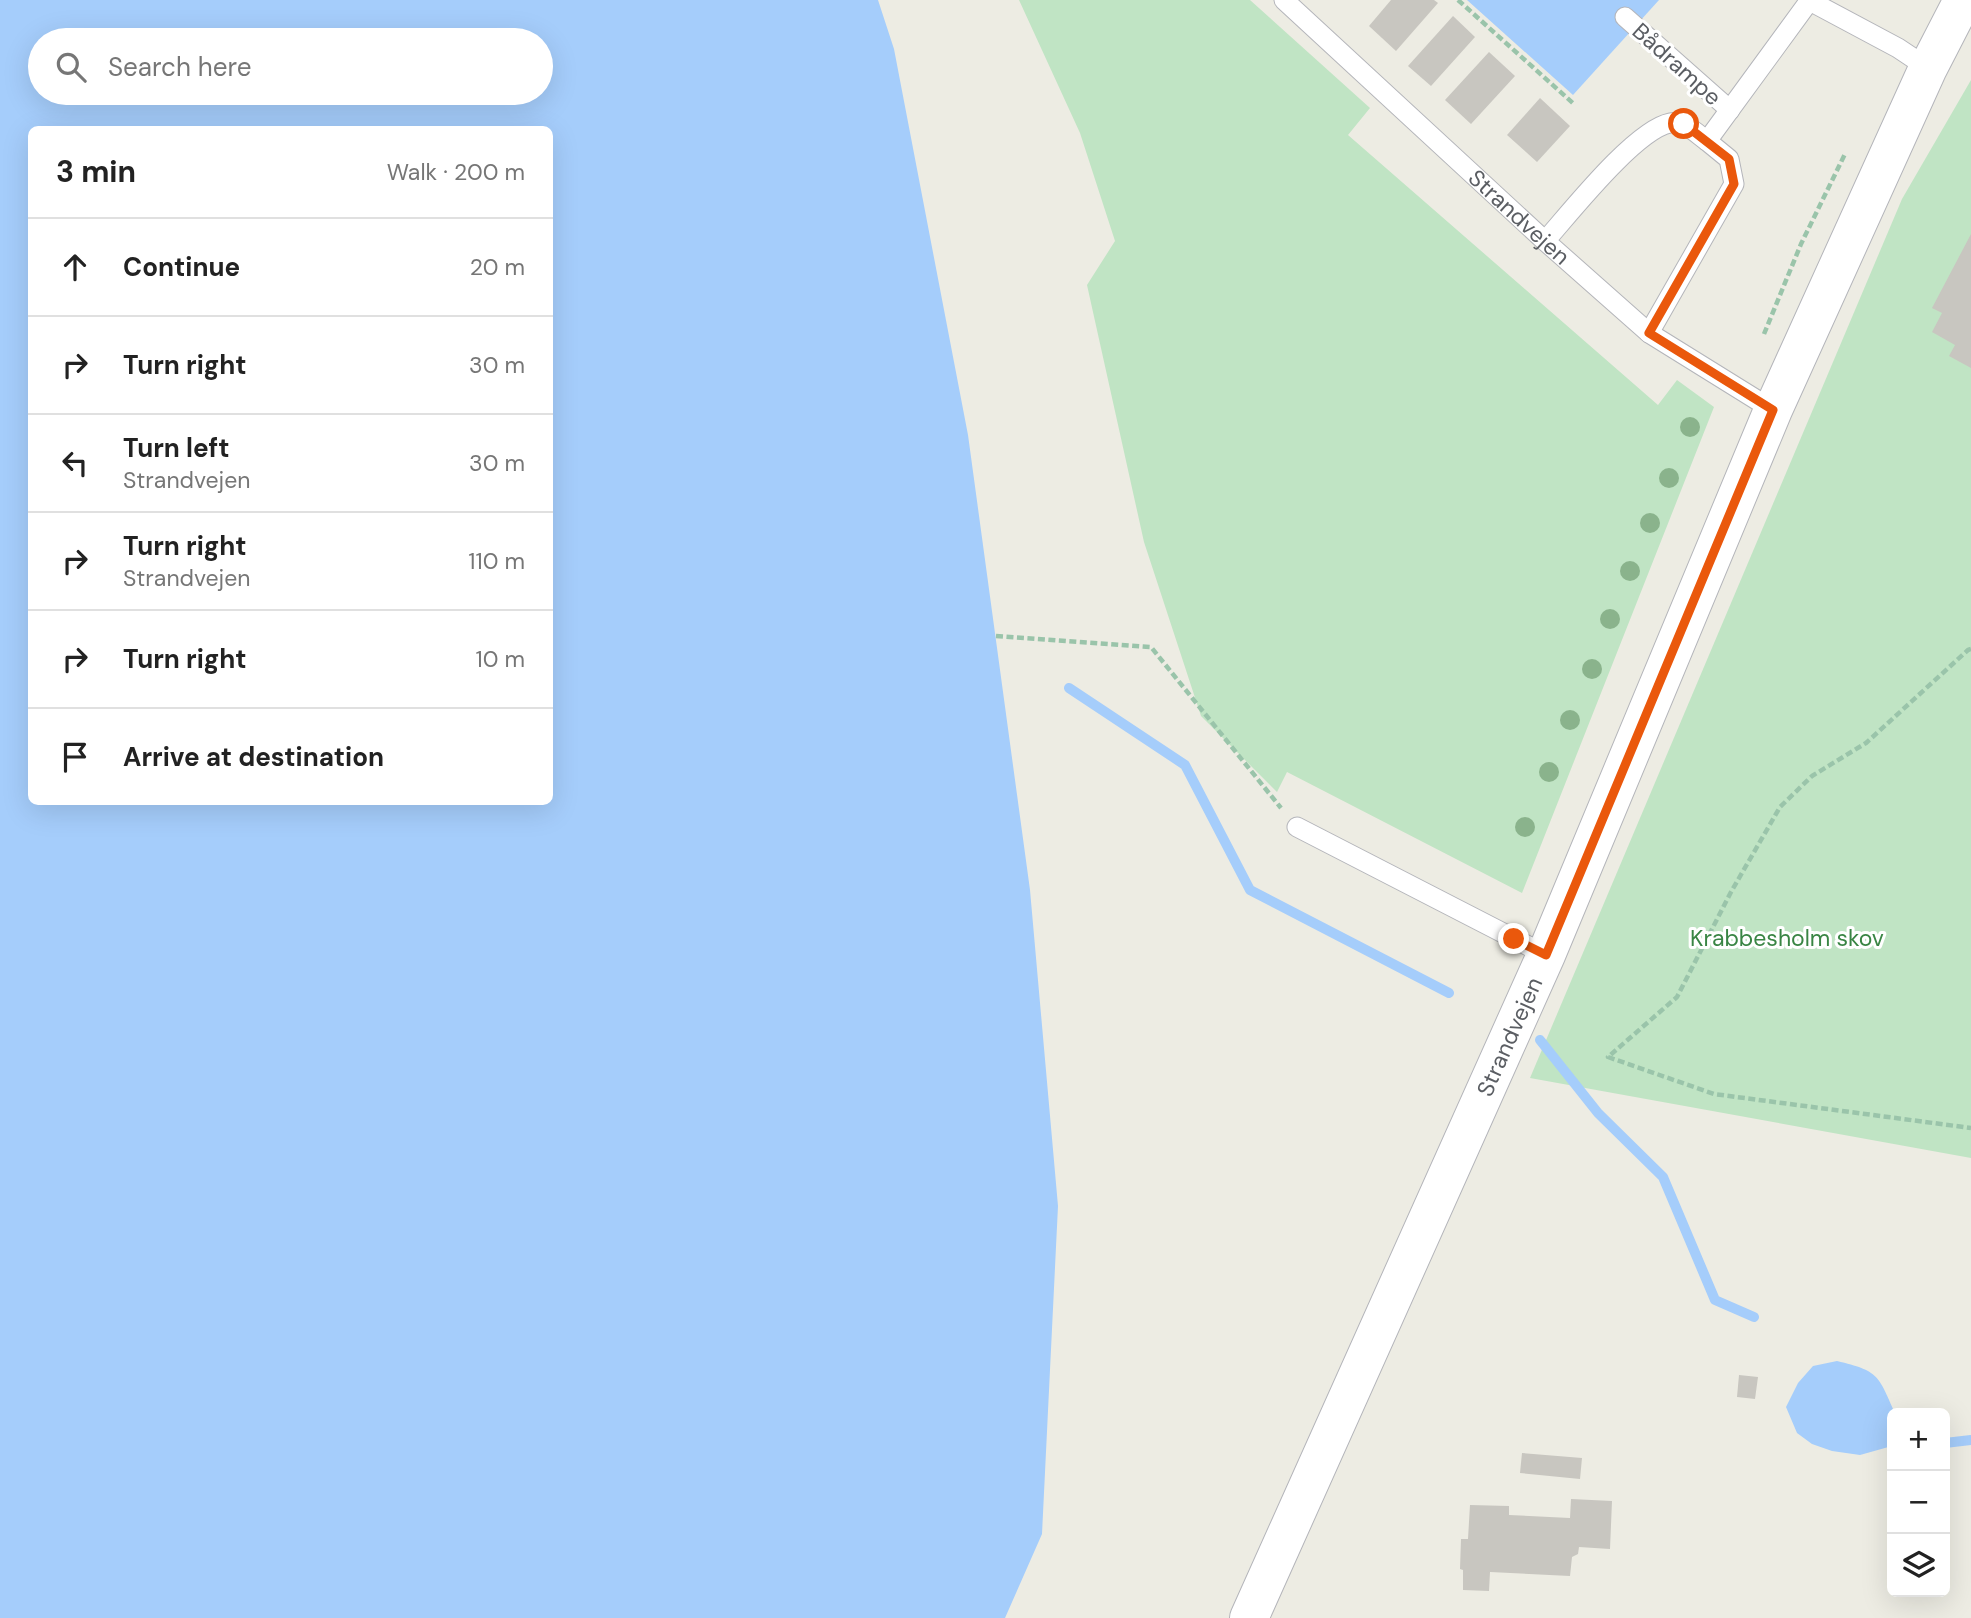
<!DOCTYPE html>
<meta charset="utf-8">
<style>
:root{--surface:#fff;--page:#f6f6f6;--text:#222;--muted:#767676;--line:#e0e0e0}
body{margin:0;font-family:"DM Sans",sans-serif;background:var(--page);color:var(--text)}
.controls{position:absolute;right:21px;bottom:21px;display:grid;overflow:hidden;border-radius:10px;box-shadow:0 7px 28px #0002}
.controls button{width:63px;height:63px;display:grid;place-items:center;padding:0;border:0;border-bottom:2px solid var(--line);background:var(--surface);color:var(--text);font:35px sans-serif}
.stop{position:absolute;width:21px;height:21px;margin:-16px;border:5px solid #ea580c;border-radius:50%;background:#fff}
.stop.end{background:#ea580c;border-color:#fff;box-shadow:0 2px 7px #0008}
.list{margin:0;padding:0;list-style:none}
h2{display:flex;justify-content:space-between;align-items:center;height:91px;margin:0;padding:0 28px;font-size:30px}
h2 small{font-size:23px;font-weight:400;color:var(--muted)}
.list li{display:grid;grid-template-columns:46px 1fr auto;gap:21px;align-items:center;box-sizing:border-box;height:98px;padding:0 28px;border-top:2px solid var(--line)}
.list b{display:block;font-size:26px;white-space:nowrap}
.list p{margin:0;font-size:23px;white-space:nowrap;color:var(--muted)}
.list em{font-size:23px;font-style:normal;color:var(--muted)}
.icon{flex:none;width:38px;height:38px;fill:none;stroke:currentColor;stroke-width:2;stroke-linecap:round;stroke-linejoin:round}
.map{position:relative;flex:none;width:1971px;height:1618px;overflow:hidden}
.search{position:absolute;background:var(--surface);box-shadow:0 7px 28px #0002;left:28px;top:28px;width:525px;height:77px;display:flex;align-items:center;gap:18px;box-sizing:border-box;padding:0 24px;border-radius:38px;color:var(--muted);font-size:26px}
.panel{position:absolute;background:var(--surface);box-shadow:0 7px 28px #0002;left:28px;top:126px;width:525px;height:679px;border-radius:10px}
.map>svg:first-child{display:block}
.green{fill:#c0e4c4}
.water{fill:#a5cdfb;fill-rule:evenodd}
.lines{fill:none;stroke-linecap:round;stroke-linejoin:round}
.stream{stroke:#a5cdfb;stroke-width:10}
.building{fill:#c8c6c0}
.service-casing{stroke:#b4b5ba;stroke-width:21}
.tertiary-casing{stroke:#b4b5ba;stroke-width:40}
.path{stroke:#9ac4aa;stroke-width:4.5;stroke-dasharray:7 3.5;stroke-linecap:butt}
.service{stroke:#fff;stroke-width:19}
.tertiary{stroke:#fff;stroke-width:38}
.tree{fill:#8ab38c}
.route{stroke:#ea580c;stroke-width:9}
.labels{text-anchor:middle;stroke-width:6;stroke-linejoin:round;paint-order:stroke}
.street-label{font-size:23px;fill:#5b5e63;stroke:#fff}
.park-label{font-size:23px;fill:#398544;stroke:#fff}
</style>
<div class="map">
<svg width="1971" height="1618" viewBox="0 0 1971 1618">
<rect width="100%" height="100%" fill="#edece3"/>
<!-- green -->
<g class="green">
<polygon points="1019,0 1250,0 1370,108 1348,135 1658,405 1677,380 1714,407 1522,893 1287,772 1277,792 1201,716 1144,542 1087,285 1115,241 1080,133"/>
<polygon points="1971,80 1971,1158 1530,1078 1902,199"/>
</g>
<!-- water -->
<g class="water">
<path d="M0,0H878L894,49L968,435L1030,890L1058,1206L1042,1534L1005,1618H0ZM541,40V93H40V40ZM32,130H550V802H32Z"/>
<polygon points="1467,0 1659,0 1573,95"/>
<path d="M1837,1361C1879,1371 1878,1375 1895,1413H1892V1446L1860,1455L1832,1451L1812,1444L1797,1433L1786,1407L1798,1383L1813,1366Z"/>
</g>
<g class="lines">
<!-- stream -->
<g class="stream">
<polyline points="1069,688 1185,765 1250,890 1449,993"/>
<polyline points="1540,1040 1598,1113 1663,1177 1715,1300 1754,1317"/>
<polyline points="1945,1443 1971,1440"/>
</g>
</g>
<!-- building -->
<g class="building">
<polygon points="1391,0 1434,0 1438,3 1396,51 1369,26"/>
<polygon points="1453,16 1475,37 1431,86 1408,66"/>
<polygon points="1489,52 1515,76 1471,124 1445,100"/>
<polygon points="1540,98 1570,126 1537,162 1507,135"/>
<polygon points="1971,234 1971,368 1949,356 1955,345 1932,332 1942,313 1932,308"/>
<polygon points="1739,1375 1758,1377 1755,1399 1737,1397"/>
<polygon points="1522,1453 1582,1458 1580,1479 1520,1473"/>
<polygon points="1571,1499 1612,1501 1610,1549 1579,1547 1578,1554 1572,1557 1570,1576 1490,1572 1489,1591 1463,1590 1463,1570 1460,1569 1461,1539 1468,1539 1470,1505 1509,1506 1509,1515 1570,1518"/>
</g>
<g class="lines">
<defs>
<g id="service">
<path id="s1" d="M1284,0L1545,241L1649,333L1773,410"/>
<polyline points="1810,1 1898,48 1928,68"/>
<polyline points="1625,17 1730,110"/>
<path d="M1545,241C1570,213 1635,130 1670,123C1684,120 1696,133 1707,141"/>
<polyline points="1649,333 1734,184 1729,159 1707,141 1810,0"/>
<polyline points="1297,827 1546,955"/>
</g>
<g id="tertiary">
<path id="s2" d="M1249,1618L1546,955L1773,410L1928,68L1963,0"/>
</g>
</defs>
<!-- service casing -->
<use href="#service" class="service-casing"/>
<!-- tertiary casing -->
<use href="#tertiary" class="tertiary-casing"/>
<!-- path -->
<g class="path">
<polyline points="1458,0 1575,105"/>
<polyline points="1764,334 1801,244 1845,154"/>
<polyline points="996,636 1151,647 1281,808"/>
<polyline points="1971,649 1968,650 1866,743 1812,776 1780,807 1731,892 1677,997 1608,1057 1714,1094 1971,1128"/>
</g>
<!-- service -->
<use href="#service" class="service"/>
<!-- tertiary -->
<use href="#tertiary" class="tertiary"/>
</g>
<!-- trees -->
<g class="tree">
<circle cx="1690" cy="427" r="10"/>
<circle cx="1669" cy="478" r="10"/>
<circle cx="1650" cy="523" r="10"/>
<circle cx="1630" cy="571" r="10"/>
<circle cx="1610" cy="619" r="10"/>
<circle cx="1592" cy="669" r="10"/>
<circle cx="1570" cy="720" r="10"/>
<circle cx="1549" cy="772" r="10"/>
<circle cx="1525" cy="827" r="10"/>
</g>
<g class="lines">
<!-- route -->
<polyline class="route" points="1514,939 1546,955 1773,410 1649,333 1734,184 1729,159 1684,124"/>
</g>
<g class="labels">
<!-- street labels -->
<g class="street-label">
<text transform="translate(1677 64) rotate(42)" y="8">Bådrampe</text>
<text dy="8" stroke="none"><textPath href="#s1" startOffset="320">Strandvejen</textPath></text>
<text dy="8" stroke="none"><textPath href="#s2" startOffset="637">Strandvejen</textPath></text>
</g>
<!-- park labels -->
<g class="park-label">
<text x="1787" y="946">Krabbesholm skov</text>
</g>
</g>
</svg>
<div class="controls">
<button>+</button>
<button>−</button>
<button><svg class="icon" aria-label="layers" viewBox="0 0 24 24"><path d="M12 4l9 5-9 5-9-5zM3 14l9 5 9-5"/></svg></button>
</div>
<div class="stop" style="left:1684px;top:124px"></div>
<div class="stop end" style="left:1514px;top:939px"></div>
<div class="search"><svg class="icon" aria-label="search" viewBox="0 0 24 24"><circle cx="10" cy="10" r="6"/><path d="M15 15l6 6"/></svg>Search here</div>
<section class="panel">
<h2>3 min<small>Walk · 200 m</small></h2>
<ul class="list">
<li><svg class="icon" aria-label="ahead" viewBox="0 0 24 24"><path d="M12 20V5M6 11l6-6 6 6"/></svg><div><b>Continue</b></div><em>20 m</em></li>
<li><svg class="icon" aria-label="right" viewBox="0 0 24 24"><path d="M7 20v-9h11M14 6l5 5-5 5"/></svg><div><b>Turn right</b></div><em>30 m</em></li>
<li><svg class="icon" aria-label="left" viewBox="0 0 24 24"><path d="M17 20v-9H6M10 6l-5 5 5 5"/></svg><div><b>Turn left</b><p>Strandvejen</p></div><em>30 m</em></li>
<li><svg class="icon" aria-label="right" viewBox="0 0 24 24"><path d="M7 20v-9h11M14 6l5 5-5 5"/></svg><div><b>Turn right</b><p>Strandvejen</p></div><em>110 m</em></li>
<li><svg class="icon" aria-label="right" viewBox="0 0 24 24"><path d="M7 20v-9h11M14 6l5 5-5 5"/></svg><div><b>Turn right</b></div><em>10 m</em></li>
<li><svg class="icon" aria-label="arrive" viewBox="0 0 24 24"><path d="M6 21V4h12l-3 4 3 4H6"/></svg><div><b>Arrive at destination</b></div></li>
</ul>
</section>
</div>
